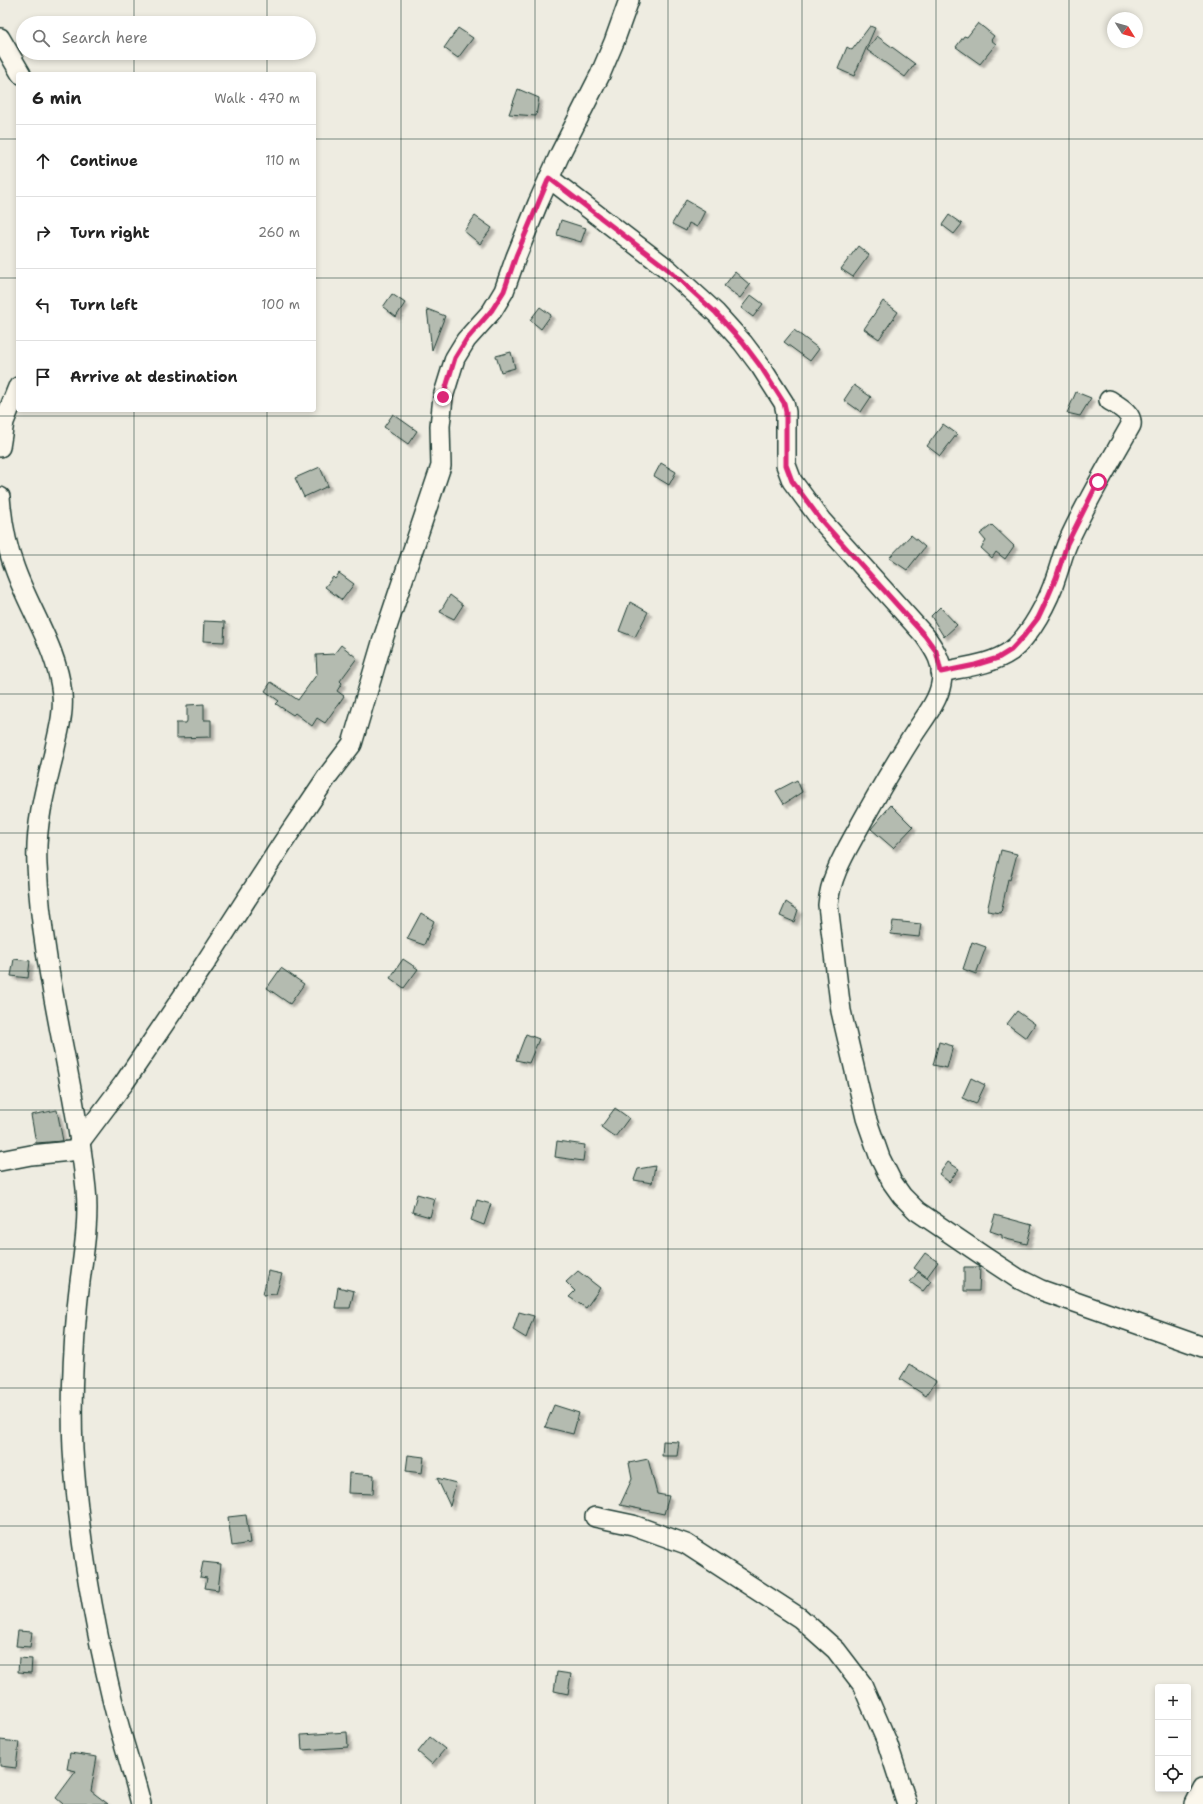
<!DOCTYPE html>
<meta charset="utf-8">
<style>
:root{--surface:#fff;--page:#f2f2f2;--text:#222;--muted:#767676;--line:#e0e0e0}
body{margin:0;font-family:"Shantell Sans",sans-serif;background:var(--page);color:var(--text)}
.controls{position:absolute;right:12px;bottom:12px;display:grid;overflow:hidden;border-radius:4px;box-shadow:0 2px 6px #0003}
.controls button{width:36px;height:36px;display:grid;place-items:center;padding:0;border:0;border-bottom:1px solid var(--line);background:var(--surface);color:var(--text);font:20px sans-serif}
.compass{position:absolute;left:1107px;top:12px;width:36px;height:36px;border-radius:50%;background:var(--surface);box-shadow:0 2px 6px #0003;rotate:127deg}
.stop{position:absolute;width:12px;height:12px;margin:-9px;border:3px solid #db2777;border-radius:50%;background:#fff}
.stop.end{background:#db2777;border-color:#fff;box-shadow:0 1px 4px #0008}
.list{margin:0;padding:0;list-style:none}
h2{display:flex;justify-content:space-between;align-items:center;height:52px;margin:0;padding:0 16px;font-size:17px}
h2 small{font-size:13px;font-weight:400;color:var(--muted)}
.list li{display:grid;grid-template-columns:26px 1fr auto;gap:12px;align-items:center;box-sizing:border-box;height:72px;padding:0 16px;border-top:1px solid var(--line)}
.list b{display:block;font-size:15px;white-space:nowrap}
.list em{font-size:13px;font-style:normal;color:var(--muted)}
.icon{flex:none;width:22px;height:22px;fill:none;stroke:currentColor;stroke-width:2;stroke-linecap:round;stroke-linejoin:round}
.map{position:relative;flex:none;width:1203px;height:1804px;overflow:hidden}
.search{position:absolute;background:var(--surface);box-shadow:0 2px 6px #0003;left:16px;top:16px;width:300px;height:44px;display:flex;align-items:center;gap:10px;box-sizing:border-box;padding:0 14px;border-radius:22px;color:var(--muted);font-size:15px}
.panel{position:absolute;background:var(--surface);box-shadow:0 2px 6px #0003;left:16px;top:72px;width:300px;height:340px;border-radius:4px}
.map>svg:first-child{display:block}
.building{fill:#b4bbb0;stroke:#1f3d34;filter:url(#shadow)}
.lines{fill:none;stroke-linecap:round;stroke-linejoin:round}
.minor-casing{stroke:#1f3d34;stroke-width:22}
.minor{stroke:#fbf7ec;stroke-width:19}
.route{stroke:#db2777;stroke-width:5}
.grid{fill:none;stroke:#1f3d34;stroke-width:1;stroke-opacity:0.55}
</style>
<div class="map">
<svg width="1203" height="1804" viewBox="0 0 1203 1804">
<defs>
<filter id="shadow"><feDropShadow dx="3.5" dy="3.5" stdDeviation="1" flood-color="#0004"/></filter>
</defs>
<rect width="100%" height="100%" fill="#eeece1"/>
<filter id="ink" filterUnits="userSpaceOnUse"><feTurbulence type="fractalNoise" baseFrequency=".025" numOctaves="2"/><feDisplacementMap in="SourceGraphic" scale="8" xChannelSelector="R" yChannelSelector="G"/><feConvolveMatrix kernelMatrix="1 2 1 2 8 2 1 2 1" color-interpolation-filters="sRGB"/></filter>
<g filter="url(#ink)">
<!-- building -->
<g class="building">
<polygon points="978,23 994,36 991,40 996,44 980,64 956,47 964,36 967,37"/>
<polygon points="870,26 875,28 854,76 838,69 847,47 852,50"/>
<polygon points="458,28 473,38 458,58 444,48"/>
<polygon points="877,36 915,64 905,77 867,50"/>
<polygon points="518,89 539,98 536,116 509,114"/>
<polygon points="686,200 705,211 697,227 689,223 686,231 672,224"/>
<polygon points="949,215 962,224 954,234 942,225"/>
<polygon points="475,216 492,228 480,244 464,231"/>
<polygon points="561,220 586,228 581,242 557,235"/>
<polygon points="858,246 869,255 853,277 841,269"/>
<polygon points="735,272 750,285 740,298 724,286"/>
<polygon points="392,294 405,303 396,317 383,307"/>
<polygon points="751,295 763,304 753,317 741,308"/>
<polygon points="883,301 898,312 879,339 864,329"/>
<polygon points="540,307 551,315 541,329 530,320"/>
<polygon points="427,309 445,316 432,350"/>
<polygon points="794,330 819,349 810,361 784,342"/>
<polygon points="511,352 515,368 501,372 496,356"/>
<polygon points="854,385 871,397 861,412 844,400"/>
<polygon points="1076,392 1091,398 1080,416 1067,413"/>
<polygon points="393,414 417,431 408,444 384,427"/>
<polygon points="943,424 957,434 940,456 927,446"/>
<polygon points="661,463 676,472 669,485 654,476"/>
<polygon points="320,467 328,486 304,497 295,478"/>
<polygon points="992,525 1014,546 1005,559 996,552 992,558 981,548 986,541 980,534"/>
<polygon points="911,535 925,547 907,570 889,558"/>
<polygon points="339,573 354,584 342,600 325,587 333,577 335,579"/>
<polygon points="450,595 463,605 454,619 440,612"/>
<polygon points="630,602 648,612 635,637 619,631"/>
<polygon points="940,607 957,625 944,637 931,616"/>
<polygon points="204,621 225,622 224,642 203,641"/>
<polygon points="341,645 357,658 340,681 342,683 337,691 344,696 325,723 317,718 312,726 295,713 293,715 276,704 279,701 265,691 271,682 298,700 317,674 316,655 334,654"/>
<polygon points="204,704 204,720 211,720 211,737 176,738 176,723 186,723 187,721 187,705"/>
<polygon points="797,780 802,792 784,804 776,791"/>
<polygon points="891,805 913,827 893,848 871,829"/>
<polygon points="1001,850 1017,854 1010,880 1008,879 1001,913 987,911"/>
<polygon points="786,902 798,910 794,922 780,916"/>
<polygon points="421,913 434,921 424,945 407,939"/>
<polygon points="893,921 921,924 919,937 891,934"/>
<polygon points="972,942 986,947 976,974 963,969"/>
<polygon points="14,959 30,961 28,978 11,976"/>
<polygon points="403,959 418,969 404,988 390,978"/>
<polygon points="281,968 304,984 290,1004 267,988"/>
<polygon points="1017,1011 1035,1024 1026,1038 1007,1024"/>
<polygon points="526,1034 539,1039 529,1063 516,1060"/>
<polygon points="939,1042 953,1046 947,1068 933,1065"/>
<polygon points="971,1078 985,1085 976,1104 962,1098"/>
<polygon points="615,1108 629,1118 615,1137 601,1127"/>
<polygon points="57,1110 63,1141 36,1143 31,1115"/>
<polygon points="557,1141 585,1145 583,1161 555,1157"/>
<polygon points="948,1162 959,1169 949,1182 939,1174"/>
<polygon points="655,1166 652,1183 634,1180 638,1169"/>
<polygon points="417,1194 435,1199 430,1217 412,1212"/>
<polygon points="477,1200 491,1204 484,1225 471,1220"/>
<polygon points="995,1215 1032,1225 1027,1244 1002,1238 1002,1235 990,1231"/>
<polygon points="925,1253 938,1262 927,1277 914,1268"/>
<polygon points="964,1267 980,1267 979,1291 964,1291"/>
<polygon points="268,1271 282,1274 276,1294 263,1295"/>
<polygon points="578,1271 600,1288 586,1308 569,1297 575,1291 566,1282"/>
<polygon points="918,1272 931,1281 923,1291 910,1282"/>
<polygon points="338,1287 354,1291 350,1308 335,1308"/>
<polygon points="519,1312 534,1316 526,1338 513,1330"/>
<polygon points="909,1364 936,1381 926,1396 900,1379"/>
<polygon points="554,1405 579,1413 573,1434 545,1427"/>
<polygon points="663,1441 679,1442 677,1456 662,1456"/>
<polygon points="408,1455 424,1457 422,1473 406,1471"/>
<polygon points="648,1459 657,1494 669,1496 664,1514 620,1505 632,1479 629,1463"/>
<polygon points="349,1473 374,1475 373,1494 348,1493"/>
<polygon points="437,1478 456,1483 450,1506"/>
<polygon points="246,1515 250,1543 232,1546 228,1517"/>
<polygon points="203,1562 221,1564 218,1590 205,1588 207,1578 200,1577"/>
<polygon points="18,1631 32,1632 30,1647 16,1646"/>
<polygon points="19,1658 32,1659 31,1673 18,1672"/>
<polygon points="557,1672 571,1674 568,1694 554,1691"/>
<polygon points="347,1732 348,1747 302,1750 301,1735"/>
<polygon points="430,1737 445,1749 432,1764 418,1752"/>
<polygon points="0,1740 19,1742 16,1768 0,1766"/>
<polygon points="70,1753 97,1757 91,1791 108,1804 63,1804 56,1798 76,1771 67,1769"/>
</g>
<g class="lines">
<defs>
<g id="minor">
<polyline points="0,38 21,74"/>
<path d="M549,178L669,270L716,313L743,343L761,367L784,403L786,412V465L792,481L821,520L925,636C935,650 945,665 941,684C938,702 922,721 912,737C893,767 875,798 858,829C845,853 830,877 828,905L841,1011L866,1118L880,1158L892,1182L902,1196L917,1211L985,1257L1017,1278L1041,1290L1203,1347"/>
<polyline points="0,447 4,422 18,387"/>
<path d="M0,497C2,521 6,546 15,569C30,611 57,648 62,694C64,715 58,732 54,753C45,789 35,827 37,865C42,974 75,1080 86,1189C90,1229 80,1270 77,1309C73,1353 71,1406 73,1450C78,1532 92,1614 111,1694C119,1731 132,1767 141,1804"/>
<path d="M941,672C964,667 991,665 1011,651C1030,636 1049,600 1056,577C1060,566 1063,553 1068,542C1086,502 1109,464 1131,425C1133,413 1118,406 1109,400"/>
<polyline points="79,1143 124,1083 204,965 282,844 329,774 352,744 383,639 441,466 440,426 443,397 455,358 466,340 492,311 504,291 516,257 538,203 560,154 600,75 614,42 629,0"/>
<polyline points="0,1161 31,1155 80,1150"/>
<polyline points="595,1517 633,1525 686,1544 800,1618 836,1650 862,1684 887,1742 907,1804"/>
<polyline points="1195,1804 1203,1788"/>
</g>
</defs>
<!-- minor casing -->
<use href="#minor" class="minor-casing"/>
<!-- minor -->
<use href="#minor" class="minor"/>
</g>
</g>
<g class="lines" filter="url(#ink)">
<!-- route -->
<polyline class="route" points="443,397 455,358 466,340 492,310 504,291 516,256 549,178 669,270 716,313 743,343 761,367 784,403 786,412 786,465 792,481 821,520 925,636 936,651 941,672 975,665 998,658 1011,650 1024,636 1038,618 1047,599 1056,578 1067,544 1098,482"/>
</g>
<!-- grid -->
<path class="grid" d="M134,0V23M267,0V23M401,0V1804M535,0V1804M668,0V1804M802,0V1804M936,0V1804M1069,0V1804M134,53V74M267,53V74M0,139H18M314,139H1203M0,278H18M314,278H1203M134,410V1804M267,410V1804M0,416H1203M0,555H1203M0,694H1203M0,833H1203M0,971H1203M0,1110H1203M0,1249H1203M0,1388H1203M0,1526H1203M0,1665H1203"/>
</svg>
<div class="controls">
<button>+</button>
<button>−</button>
<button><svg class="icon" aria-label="locate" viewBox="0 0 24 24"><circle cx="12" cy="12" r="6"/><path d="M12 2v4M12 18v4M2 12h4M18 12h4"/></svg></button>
</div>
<svg class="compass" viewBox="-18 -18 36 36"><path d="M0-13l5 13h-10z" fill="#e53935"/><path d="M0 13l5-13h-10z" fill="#767676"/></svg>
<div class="stop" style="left:1098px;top:482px"></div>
<div class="stop end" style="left:443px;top:397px"></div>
<div class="search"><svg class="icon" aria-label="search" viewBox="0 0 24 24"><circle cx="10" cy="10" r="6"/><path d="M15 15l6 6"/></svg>Search here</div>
<section class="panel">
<h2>6 min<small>Walk · 470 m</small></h2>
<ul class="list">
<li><svg class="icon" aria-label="ahead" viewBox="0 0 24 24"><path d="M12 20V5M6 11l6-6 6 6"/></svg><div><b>Continue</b></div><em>110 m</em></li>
<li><svg class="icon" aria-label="right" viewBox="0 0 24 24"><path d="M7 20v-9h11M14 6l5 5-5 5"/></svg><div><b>Turn right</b></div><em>260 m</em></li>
<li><svg class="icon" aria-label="left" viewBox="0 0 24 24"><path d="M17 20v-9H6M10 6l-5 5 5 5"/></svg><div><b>Turn left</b></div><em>100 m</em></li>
<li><svg class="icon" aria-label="arrive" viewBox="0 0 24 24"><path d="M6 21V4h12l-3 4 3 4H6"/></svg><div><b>Arrive at destination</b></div></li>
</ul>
</section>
</div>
